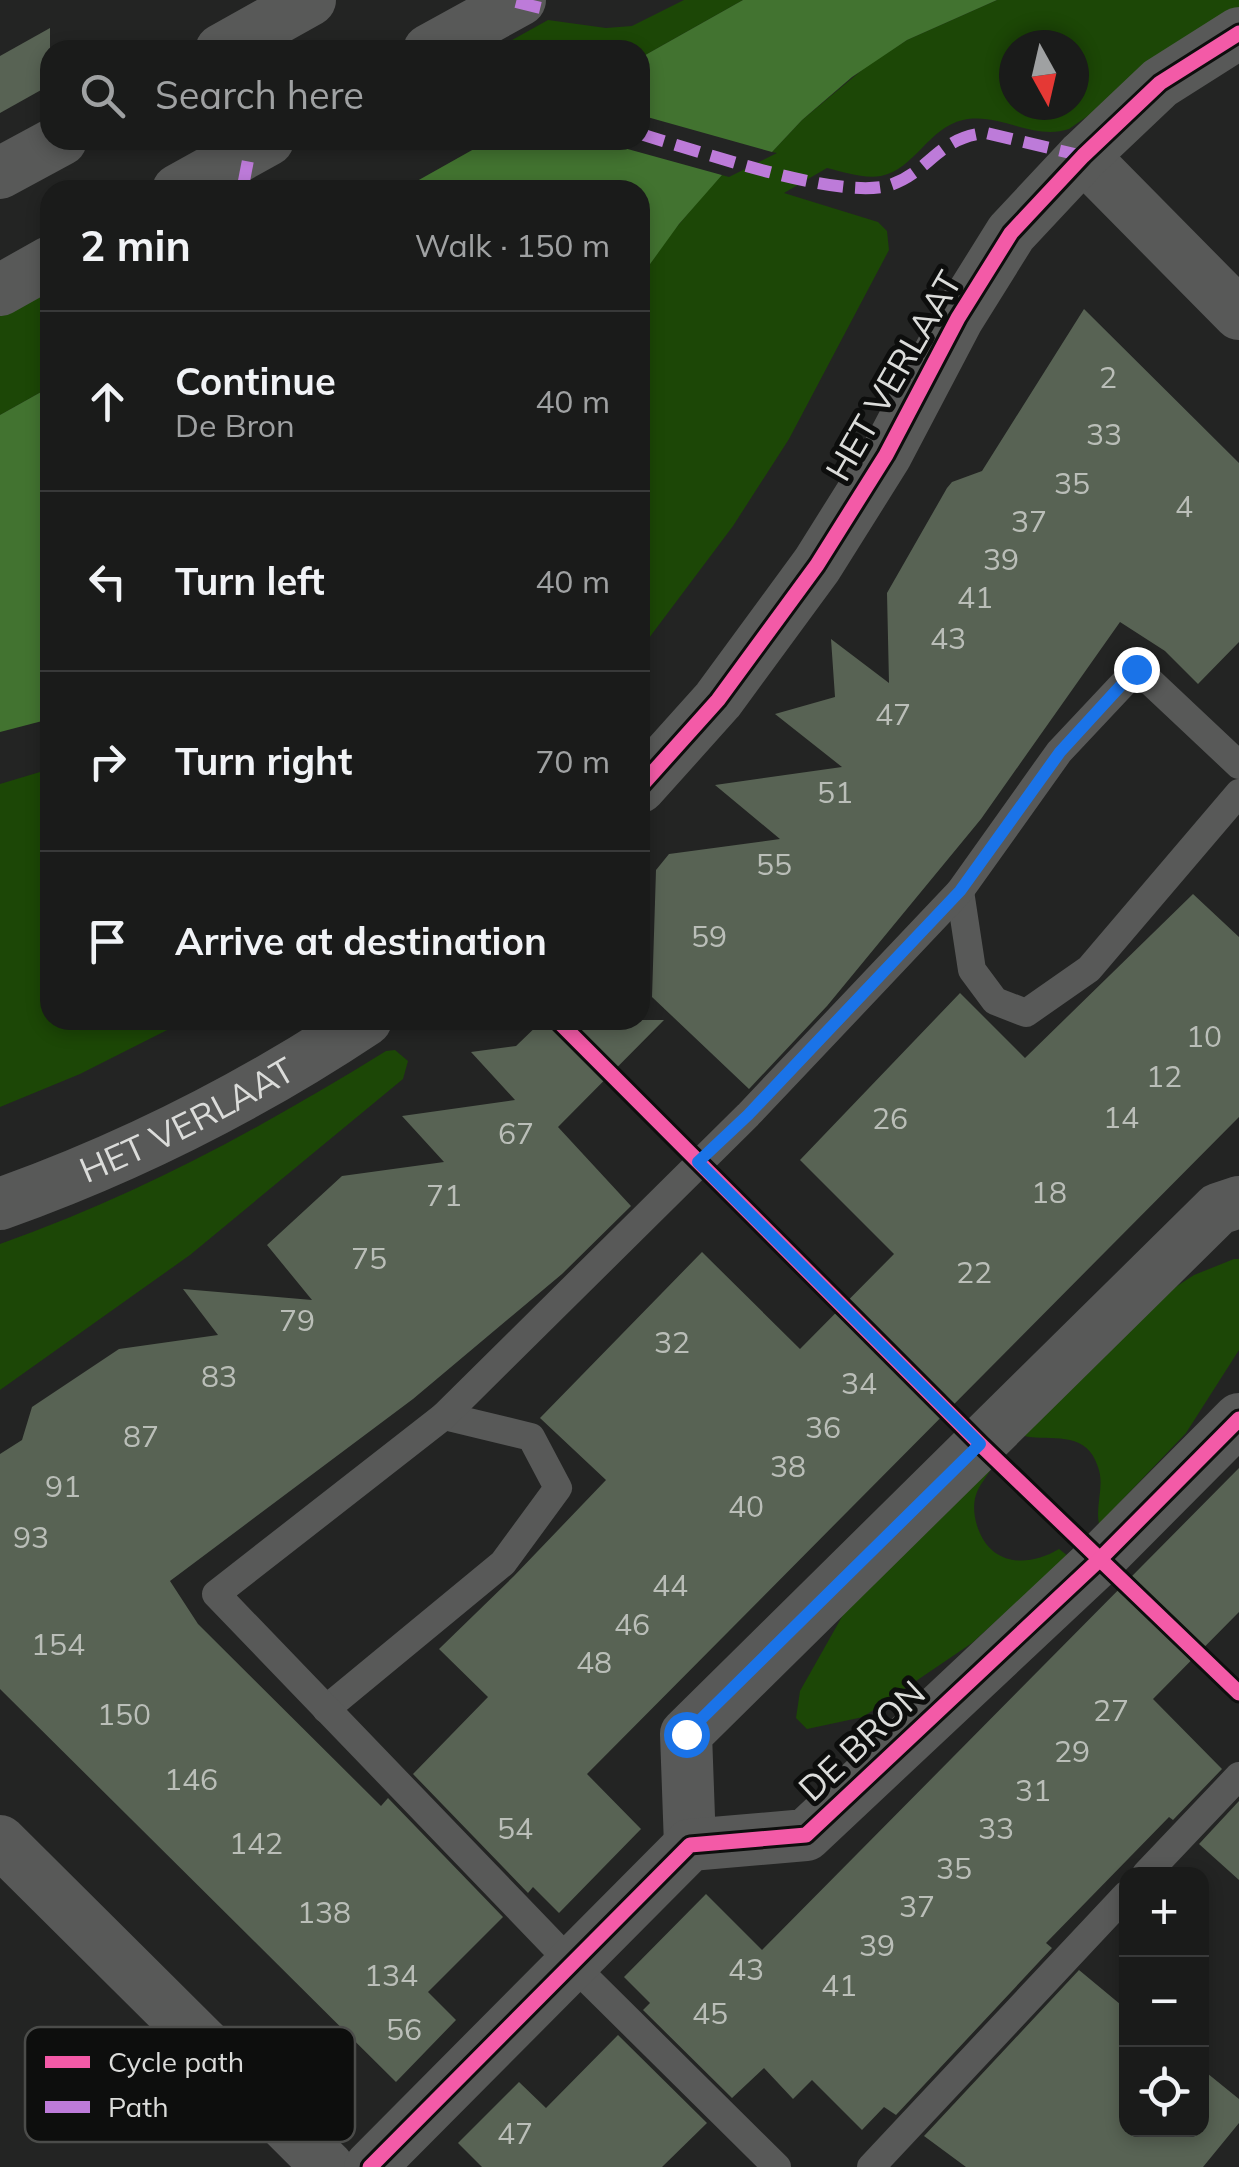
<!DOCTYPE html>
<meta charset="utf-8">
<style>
:root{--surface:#1a1b1a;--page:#272827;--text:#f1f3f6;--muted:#9fa1a2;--line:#383939}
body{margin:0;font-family:Mulish,sans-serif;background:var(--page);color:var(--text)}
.controls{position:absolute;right:30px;bottom:30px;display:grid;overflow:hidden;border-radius:20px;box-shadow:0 5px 15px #0003}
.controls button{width:90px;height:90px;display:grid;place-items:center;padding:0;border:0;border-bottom:2px solid var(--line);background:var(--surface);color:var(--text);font:50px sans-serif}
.compass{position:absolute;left:999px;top:30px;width:90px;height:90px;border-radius:50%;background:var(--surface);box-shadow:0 5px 15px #0003;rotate:172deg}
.stop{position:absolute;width:30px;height:30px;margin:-22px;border:8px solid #1a73e8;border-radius:50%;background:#fff}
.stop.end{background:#1a73e8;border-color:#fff;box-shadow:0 2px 10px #0008}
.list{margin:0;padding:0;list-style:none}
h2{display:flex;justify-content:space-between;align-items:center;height:130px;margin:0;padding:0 40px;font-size:42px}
h2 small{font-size:32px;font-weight:400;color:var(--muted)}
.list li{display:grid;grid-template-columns:65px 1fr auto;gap:30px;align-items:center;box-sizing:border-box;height:180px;padding:0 40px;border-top:2px solid var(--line)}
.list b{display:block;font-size:38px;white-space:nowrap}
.list p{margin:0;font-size:32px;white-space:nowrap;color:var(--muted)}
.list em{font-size:32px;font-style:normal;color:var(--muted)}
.icon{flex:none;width:55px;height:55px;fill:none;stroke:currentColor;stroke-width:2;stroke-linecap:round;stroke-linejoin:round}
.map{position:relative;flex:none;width:1239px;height:2167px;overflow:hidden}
.search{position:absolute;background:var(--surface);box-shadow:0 5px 15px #0003;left:40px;top:40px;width:610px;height:110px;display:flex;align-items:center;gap:25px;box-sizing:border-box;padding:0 35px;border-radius:30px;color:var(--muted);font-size:38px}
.panel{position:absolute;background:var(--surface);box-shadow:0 5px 15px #0003;left:40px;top:180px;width:610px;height:850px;border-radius:30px}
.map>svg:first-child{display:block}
.green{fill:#1c4706;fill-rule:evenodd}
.water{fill:#427330}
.pier{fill:#232423}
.building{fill:#586354}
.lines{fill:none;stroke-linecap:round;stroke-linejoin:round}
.lane{stroke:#585958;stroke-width:28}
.street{stroke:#585958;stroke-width:52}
.quiet{stroke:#bd7bd9;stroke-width:12;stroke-dasharray:25 12;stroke-linecap:butt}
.cycleway-casing{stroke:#0d0e0d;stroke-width:21}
.cycleway{stroke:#f35aa7;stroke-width:15}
.route{stroke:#1a73e8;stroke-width:12}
.labels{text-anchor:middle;stroke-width:10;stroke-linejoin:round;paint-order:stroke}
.number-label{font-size:30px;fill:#babeb8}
.street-label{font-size:35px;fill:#dbdcda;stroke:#0d0e0d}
.key{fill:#0d0e0d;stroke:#4b4c4a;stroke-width:2.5}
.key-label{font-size:28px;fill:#dbdcda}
</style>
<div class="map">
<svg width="1239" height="2167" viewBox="0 0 1239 2167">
<rect width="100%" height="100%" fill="#232423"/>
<!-- green -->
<g class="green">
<polygon points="684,0 743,0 640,58 640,50 494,50 548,20 606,28 632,26"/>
<path d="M997,0H1239V11L1069,129C1034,141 999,112 963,120C928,128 915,169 881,176C864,179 843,172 827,168L784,193L878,222L887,231L889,250L789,439L733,526L640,650V401L650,391L640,385V278L670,235L706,192L722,175L772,152L802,120L868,65L907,40ZM1014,45H1074V105H1014Z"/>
<polygon points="50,281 50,387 0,415 0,309"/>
<polygon points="50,769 50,1020 187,1020 80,1074 0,1107 0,784"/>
<path d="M395,1050L408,1061L403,1079L190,1255L0,1390V1244C139,1195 261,1128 386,1051Z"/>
<path d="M1234,1259H1239V1350L1186,1433L1099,1524C1095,1505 1105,1486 1098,1467C1087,1432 1057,1440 1030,1437C1022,1436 1014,1432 1006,1430L1157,1299L1194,1275Z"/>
<path d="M974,1461L990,1471C986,1477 980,1485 977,1492C972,1504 974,1519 979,1531C993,1566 1029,1567 1059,1549L1068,1556L972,1643L863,1717L807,1729L796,1718L800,1691L865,1576Z"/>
</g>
<!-- water -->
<g class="water">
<polygon points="743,0 997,0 907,40 852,77 802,120 772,152 722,175 679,224 640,278 640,190 401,190 490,140 640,140 640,58"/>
<polygon points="50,387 50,719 0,732 0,415"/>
</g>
<!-- pier -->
<polygon class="pier" points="640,115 772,152 777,153 729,177 595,140 640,140"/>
<!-- building -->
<g class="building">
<polygon points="50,28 50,85 0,113 0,56"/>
<polygon points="1084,309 1239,463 1239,642 1198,684 1165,651 1120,622 981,819 827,1006 749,1089 652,997 656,870 669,854 780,839 715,785 842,767 775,714 835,697 831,639 889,683 887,593 947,488 952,482 982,471"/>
<polygon points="1193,894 1239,937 1239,1117 587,1774 641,1829 559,1913 533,1887 528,1893 413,1774 488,1697 439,1649 514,1576 606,1480 540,1418 702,1252 800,1349 894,1254 800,1160 960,993 1025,1058"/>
<polygon points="543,1020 664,1020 558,1127 631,1206 562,1274 413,1399 170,1581 198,1624 381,1806 388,1798 503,1917 428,1992 456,2020 396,2082 0,1689 0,1454 22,1440 32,1407 119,1349 218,1335 183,1289 312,1300 267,1245 342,1176 444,1162 402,1116 515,1100 471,1052 516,1046"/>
<polygon points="1239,1468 1239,1612 1153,1699 1222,1769 1173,1820 1169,1817 1046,1943 1052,1948 896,2115 884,2107 862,2130 812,2080 793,2099 764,2068 732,2098 643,2010 650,2003 624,1977 706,1894 762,1950"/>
<polygon points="1239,1801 1239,1880 1199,1844"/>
<polygon points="1079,1970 1126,2009 1126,2130 1202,2130 1202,2069 1239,2099 1239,2123 1203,2167 966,2167 924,2136"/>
<polygon points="618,2035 707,2123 662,2167 482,2167 458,2143 519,2082 546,2108"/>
</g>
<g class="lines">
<!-- lane -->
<g class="lane">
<polyline points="960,891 972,970 995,1001 1026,1013 1089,969 1239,793"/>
<polyline points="326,1709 503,1563 558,1488 531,1437 444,1416"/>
<polyline points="1146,1874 1239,1776"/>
<polyline points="777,2167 572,1964 216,1594 444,1416 748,1115 960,891 1059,752 1137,669 1239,765"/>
<polyline points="871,2167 1126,1895"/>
</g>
<!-- street -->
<g class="street">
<polyline points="221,50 310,0"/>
<polyline points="429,50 520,0"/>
<polyline points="1083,156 1239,314"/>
<polyline points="0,173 61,140"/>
<polyline points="178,190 268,140"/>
<polyline points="0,290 50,262"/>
<polyline points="640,787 718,700 817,565 886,455 958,318 1011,233 1083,156 1160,83 1239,33"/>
<path id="s1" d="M0,1204C129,1158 252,1096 366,1020"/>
<polyline points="0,1841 328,2167"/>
<polyline points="690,1845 686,1734 1218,1209 1239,1202"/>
<polyline points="370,2167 690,1845 806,1835 1099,1560 1239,1419"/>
</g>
<!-- quiet -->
<g class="quiet">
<polyline points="516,2 549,10"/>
<path d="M640,134C696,150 834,199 887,186C929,174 937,137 986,133L1083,156"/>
<polyline points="243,186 250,150"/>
</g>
<defs>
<g id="cycleway">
<polyline points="640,787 718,700 817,565 886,455 958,318 1011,233 1083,156 1160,83 1239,33"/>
<polyline points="557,1020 980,1444 1239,1693"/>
<polyline points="370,2167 690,1845 806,1835 1099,1560 1239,1419"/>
</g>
</defs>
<!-- cycleway casing -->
<use href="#cycleway" class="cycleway-casing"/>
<!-- cycleway -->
<use href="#cycleway" class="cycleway"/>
</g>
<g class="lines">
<!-- route -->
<polyline class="route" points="686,1734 980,1444 698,1162 748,1115 960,891 1060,752 1136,669"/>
</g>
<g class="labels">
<!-- number labels -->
<g class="number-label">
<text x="1108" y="388">2</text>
<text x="1104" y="445">33</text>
<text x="1072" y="494">35</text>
<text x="1184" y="517">4</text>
<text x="1029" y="532">37</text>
<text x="1001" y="570">39</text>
<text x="975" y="608">41</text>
<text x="948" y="649">43</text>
<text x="893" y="725">47</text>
<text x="835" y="803">51</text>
<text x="774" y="875">55</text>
<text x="709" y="947">59</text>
<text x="1204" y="1047">10</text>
<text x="1164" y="1087">12</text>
<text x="1121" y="1128">14</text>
<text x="890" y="1129">26</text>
<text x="516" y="1144">67</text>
<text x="1049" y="1203">18</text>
<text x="444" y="1206">71</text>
<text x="369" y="1269">75</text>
<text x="974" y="1283">22</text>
<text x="297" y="1331">79</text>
<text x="672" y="1353">32</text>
<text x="219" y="1387">83</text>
<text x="859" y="1394">34</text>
<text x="823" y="1438">36</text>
<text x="141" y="1447">87</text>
<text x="788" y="1477">38</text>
<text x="63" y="1497">91</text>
<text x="746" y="1517">40</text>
<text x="31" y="1548">93</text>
<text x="670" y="1596">44</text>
<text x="632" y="1635">46</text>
<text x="58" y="1655">154</text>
<text x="594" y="1673">48</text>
<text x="1111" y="1721">27</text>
<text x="124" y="1725">150</text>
<text x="1072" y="1762">29</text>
<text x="191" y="1790">146</text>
<text x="1033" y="1801">31</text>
<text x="515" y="1839">54</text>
<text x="996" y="1839">33</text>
<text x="256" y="1854">142</text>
<text x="954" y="1879">35</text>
<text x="917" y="1917">37</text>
<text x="324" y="1923">138</text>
<text x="877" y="1956">39</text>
<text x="746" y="1980">43</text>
<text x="391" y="1986">134</text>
<text x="839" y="1996">41</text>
<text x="710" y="2024">45</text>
<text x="404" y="2040">56</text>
<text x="515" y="2144">47</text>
</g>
<!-- street labels -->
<g class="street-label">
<text transform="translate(894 376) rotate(-60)" y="12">HET VERLAAT</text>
<text dy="12" stroke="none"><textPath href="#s1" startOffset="205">HET VERLAAT</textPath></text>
<text transform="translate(862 1741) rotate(-43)" y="12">DE BRON</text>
</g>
</g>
<!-- legend -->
<rect x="25" y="2027" width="330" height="115" rx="15" class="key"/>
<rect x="45" y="2056" width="45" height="12" fill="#f35aa7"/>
<rect x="45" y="2101" width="45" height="12" fill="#bd7bd9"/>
<g class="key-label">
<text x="108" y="2072">Cycle path</text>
<text x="108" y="2117">Path</text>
</g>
</svg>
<div class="controls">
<button>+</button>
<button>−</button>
<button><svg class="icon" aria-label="locate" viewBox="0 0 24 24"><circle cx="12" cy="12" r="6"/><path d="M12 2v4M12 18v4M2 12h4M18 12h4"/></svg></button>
</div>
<svg class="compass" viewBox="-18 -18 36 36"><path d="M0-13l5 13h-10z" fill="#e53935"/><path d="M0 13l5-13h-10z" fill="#9fa1a2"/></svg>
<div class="stop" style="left:686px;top:1734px"></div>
<div class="stop end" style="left:1136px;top:669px"></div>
<div class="search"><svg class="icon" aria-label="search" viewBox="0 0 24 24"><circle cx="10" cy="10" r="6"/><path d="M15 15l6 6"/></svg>Search here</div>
<section class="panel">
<h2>2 min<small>Walk · 150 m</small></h2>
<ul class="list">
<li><svg class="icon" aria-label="ahead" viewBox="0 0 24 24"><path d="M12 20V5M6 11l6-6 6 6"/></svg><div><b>Continue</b><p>De Bron</p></div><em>40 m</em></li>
<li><svg class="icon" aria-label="left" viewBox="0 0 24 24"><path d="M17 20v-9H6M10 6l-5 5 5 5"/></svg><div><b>Turn left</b></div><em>40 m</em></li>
<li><svg class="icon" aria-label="right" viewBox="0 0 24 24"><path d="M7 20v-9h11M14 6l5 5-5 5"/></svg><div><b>Turn right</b></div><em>70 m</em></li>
<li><svg class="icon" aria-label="arrive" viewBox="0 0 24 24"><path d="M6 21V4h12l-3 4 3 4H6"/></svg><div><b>Arrive at destination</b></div></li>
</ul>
</section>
</div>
